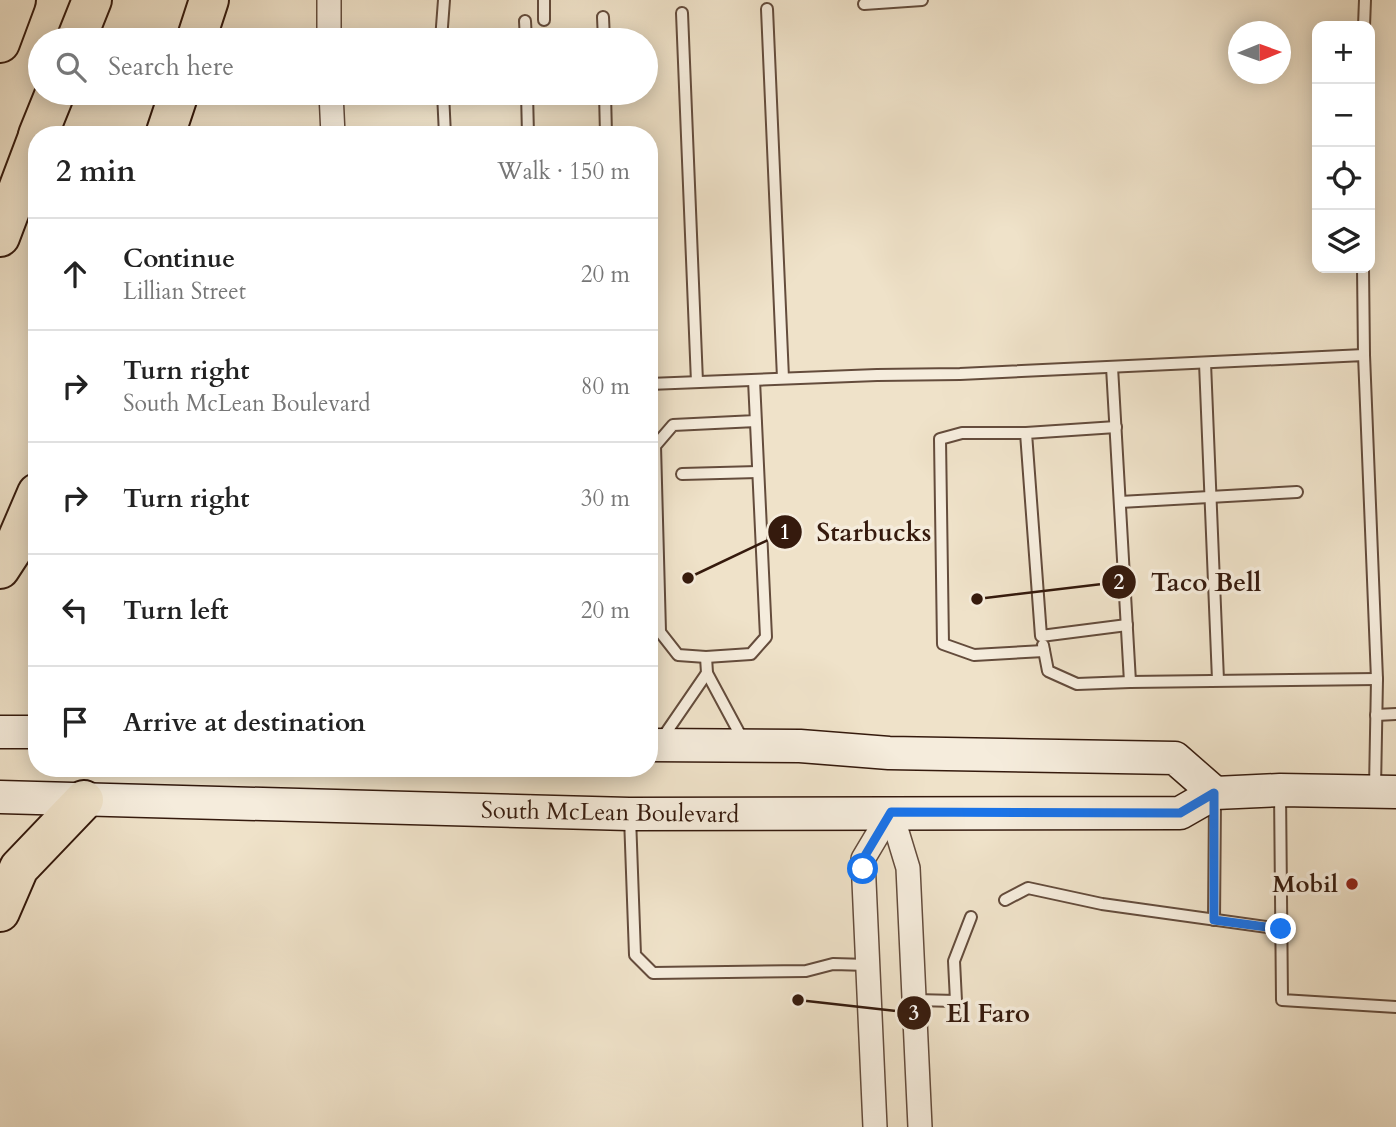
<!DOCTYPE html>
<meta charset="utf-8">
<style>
:root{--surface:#fff;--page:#f6f6f6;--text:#222;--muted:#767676;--line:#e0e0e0}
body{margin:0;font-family:Cardo,serif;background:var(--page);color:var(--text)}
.controls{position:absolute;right:21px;top:21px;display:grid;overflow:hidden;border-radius:14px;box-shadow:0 4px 18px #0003}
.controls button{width:63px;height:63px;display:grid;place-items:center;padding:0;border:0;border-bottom:2px solid var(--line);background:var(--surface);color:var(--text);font:35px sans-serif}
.compass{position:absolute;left:1228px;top:21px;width:63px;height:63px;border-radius:50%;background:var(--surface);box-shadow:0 4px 18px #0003;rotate:89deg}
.stop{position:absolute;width:21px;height:21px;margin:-16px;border:5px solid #1a73e8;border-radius:50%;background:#fff}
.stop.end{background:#1a73e8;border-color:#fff;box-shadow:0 2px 7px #0008}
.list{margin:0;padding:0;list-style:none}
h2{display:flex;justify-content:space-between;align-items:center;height:91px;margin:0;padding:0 28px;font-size:30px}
h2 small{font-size:23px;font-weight:400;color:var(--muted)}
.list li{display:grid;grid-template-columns:46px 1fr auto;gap:21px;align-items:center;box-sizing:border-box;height:112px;padding:0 28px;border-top:2px solid var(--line)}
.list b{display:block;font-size:26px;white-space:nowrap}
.list p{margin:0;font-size:23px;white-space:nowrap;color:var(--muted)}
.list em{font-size:23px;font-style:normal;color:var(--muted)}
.icon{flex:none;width:38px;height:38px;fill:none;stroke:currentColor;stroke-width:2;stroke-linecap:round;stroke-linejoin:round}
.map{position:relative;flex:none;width:1396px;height:1127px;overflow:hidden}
.search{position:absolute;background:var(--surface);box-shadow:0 4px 18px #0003;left:28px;top:28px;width:630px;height:77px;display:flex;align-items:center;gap:18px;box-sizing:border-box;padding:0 24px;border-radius:38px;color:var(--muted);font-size:26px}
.panel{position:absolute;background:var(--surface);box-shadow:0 4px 18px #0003;left:28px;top:126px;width:630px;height:651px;border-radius:28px}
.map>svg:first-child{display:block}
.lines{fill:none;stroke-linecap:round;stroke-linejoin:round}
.service-casing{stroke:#644c3c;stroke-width:14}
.minor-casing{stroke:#644c3c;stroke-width:26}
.secondary-casing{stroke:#351a0d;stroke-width:35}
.motorway-casing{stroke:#351a0d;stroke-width:42}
.service{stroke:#f5ecdc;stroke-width:10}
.minor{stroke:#f5ecdc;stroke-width:23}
.secondary{stroke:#f5ecdc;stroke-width:32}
.motorway{stroke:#efe2c9;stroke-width:38}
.route{stroke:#1a73e8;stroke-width:9}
.poi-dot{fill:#8f2418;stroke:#f5ecdc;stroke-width:2.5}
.labels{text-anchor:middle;stroke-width:7;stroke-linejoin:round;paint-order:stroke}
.street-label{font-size:24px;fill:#351a0d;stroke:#f5ecdc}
.poi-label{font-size:24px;font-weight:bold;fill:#351a0d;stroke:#f5ecdc;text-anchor:end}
.leader{fill:none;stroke:#351a0d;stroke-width:2.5}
.callout-dot{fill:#351a0d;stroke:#f5ecdc;stroke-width:2.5}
.mark-label{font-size:21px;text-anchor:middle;font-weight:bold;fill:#fff}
.callout-label{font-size:26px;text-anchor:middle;font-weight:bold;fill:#351a0d;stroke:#f5ecdc;stroke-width:7;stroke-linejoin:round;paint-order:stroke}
</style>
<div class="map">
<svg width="1396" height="1127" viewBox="0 0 1396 1127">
<rect width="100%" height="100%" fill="#efe2c9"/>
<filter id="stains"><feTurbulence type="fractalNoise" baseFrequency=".00286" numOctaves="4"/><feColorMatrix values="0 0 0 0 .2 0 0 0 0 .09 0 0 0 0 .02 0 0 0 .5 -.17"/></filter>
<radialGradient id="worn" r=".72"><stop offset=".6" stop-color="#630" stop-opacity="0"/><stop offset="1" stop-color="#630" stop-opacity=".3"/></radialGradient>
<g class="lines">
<defs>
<g id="service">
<polyline points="544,0 544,20"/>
<polyline points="864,4 922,0"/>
<polyline points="767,9 783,378"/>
<polyline points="682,13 697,382"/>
<polyline points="603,17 604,40"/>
<polyline points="525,21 526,40"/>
<polyline points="1364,26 1365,0"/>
<polyline points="441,40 444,0"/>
<polyline points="443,93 445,135"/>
<polyline points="527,93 528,135"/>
<polyline points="605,93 606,135"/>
<polyline points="1363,268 1364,355"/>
<polyline points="1205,363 1218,680"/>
<polyline points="1112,367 1130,682 1377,679"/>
<polyline points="754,380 766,637 751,654 706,657 678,655 660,632 655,446 673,425 756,421"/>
<polyline points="649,384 877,375 960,374 1364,355 1377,679 1375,788"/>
<polyline points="1116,427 1026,433 1041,636 1127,625"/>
<polyline points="1026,433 962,433 940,439 943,644 974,655 1044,651"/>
<polyline points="682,474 758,472"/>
<polyline points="1120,502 1297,492"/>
<polyline points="1043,645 1048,671 1077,684 1130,682"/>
<polyline points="706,657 707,673 743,740"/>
<polyline points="1376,715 1396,714"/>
<polyline points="661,740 707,673"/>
<polyline points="1280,791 1282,1000 1396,1007"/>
<polyline points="630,817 635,955 653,973 806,971 833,964 868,965"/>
<polyline points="1005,900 1028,888 1102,904 1281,929"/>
<polyline points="1214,920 1215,800"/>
<polyline points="915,1000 956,1001 954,961 971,917"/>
</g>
<g id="minor">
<polyline points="329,40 329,0"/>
<polyline points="331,93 333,135"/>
<polyline points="891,812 908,868 920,1127"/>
<polyline points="875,1127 863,859 891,812"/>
</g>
<g id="secondary">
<polyline points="0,732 37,732"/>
<polyline points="649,745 800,746 889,753 1175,758 1215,793"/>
<polyline points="0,797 629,814 1180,813 1215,793 1280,790 1396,792"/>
</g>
<g id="motorway">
<polyline points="76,40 92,0"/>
<polyline points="196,40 209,0"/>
<polyline points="0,43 16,0"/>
<polyline points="38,135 55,93"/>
<polyline points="165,135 179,93"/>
<polyline points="0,237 37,139"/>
<polyline points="0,569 13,549 37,493"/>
<polyline points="0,912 19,868 84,800"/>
</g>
</defs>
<!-- service casing -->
<use href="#service" class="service-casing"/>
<!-- minor casing -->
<use href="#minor" class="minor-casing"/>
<!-- secondary casing -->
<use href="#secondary" class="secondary-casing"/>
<!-- motorway casing -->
<use href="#motorway" class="motorway-casing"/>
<!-- service -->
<use href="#service" class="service"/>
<!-- minor -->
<use href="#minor" class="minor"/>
<!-- secondary -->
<use href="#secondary" class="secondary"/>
<!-- motorway -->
<use href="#motorway" class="motorway"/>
</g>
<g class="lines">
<!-- route -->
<polyline class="route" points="863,869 863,859 891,812 1180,813 1214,793 1214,920 1281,929"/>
</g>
<!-- markers -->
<circle class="poi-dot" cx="1352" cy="884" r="7"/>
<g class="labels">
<!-- street labels -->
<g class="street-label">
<text transform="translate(610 812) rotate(1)" y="8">South McLean Boulevard</text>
</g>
<!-- poi labels -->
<g class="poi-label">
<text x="1338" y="892">Mobil</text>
</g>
</g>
<!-- callouts -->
<path class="leader" d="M688 578L785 532M977 599L1119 582M798 1000L914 1013"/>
<g class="callout-dot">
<circle cx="688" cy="578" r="7"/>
<circle cx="977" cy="599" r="7"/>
<circle cx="798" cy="1000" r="7"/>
<circle cx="785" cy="532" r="18"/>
<circle cx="1119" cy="582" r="18"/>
<circle cx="914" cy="1013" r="18"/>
</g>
<g class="mark-label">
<text x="785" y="539">1</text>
<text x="1119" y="589">2</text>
<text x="914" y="1020">3</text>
</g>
<g class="callout-label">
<text x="874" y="541">Starbucks</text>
<text x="1206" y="591">Taco Bell</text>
<text x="988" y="1022">El Faro</text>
</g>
<rect width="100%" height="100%" filter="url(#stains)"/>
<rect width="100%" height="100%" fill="url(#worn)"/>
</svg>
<div class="controls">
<button>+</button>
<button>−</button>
<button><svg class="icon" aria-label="locate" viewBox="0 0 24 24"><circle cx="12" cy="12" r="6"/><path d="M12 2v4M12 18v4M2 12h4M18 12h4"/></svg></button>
<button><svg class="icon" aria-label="layers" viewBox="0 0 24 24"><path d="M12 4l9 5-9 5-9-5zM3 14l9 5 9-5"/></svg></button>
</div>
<svg class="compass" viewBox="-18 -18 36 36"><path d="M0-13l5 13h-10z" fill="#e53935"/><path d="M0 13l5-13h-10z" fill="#767676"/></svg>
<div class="stop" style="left:863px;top:869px"></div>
<div class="stop end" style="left:1281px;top:929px"></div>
<div class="search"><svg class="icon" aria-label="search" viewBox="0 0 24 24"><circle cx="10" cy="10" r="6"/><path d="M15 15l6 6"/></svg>Search here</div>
<section class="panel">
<h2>2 min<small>Walk · 150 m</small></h2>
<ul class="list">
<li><svg class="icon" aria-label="ahead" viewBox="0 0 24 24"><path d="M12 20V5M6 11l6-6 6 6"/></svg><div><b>Continue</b><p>Lillian Street</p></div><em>20 m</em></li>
<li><svg class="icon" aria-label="right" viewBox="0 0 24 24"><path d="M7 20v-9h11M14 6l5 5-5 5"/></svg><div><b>Turn right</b><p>South McLean Boulevard</p></div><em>80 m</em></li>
<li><svg class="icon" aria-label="right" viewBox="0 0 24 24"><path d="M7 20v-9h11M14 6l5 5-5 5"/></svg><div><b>Turn right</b></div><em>30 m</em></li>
<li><svg class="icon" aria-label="left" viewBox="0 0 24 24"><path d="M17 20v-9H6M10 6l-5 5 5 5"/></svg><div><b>Turn left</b></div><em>20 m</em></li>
<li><svg class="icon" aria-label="arrive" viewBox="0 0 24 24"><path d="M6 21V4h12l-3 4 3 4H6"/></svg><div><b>Arrive at destination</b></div></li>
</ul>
</section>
</div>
